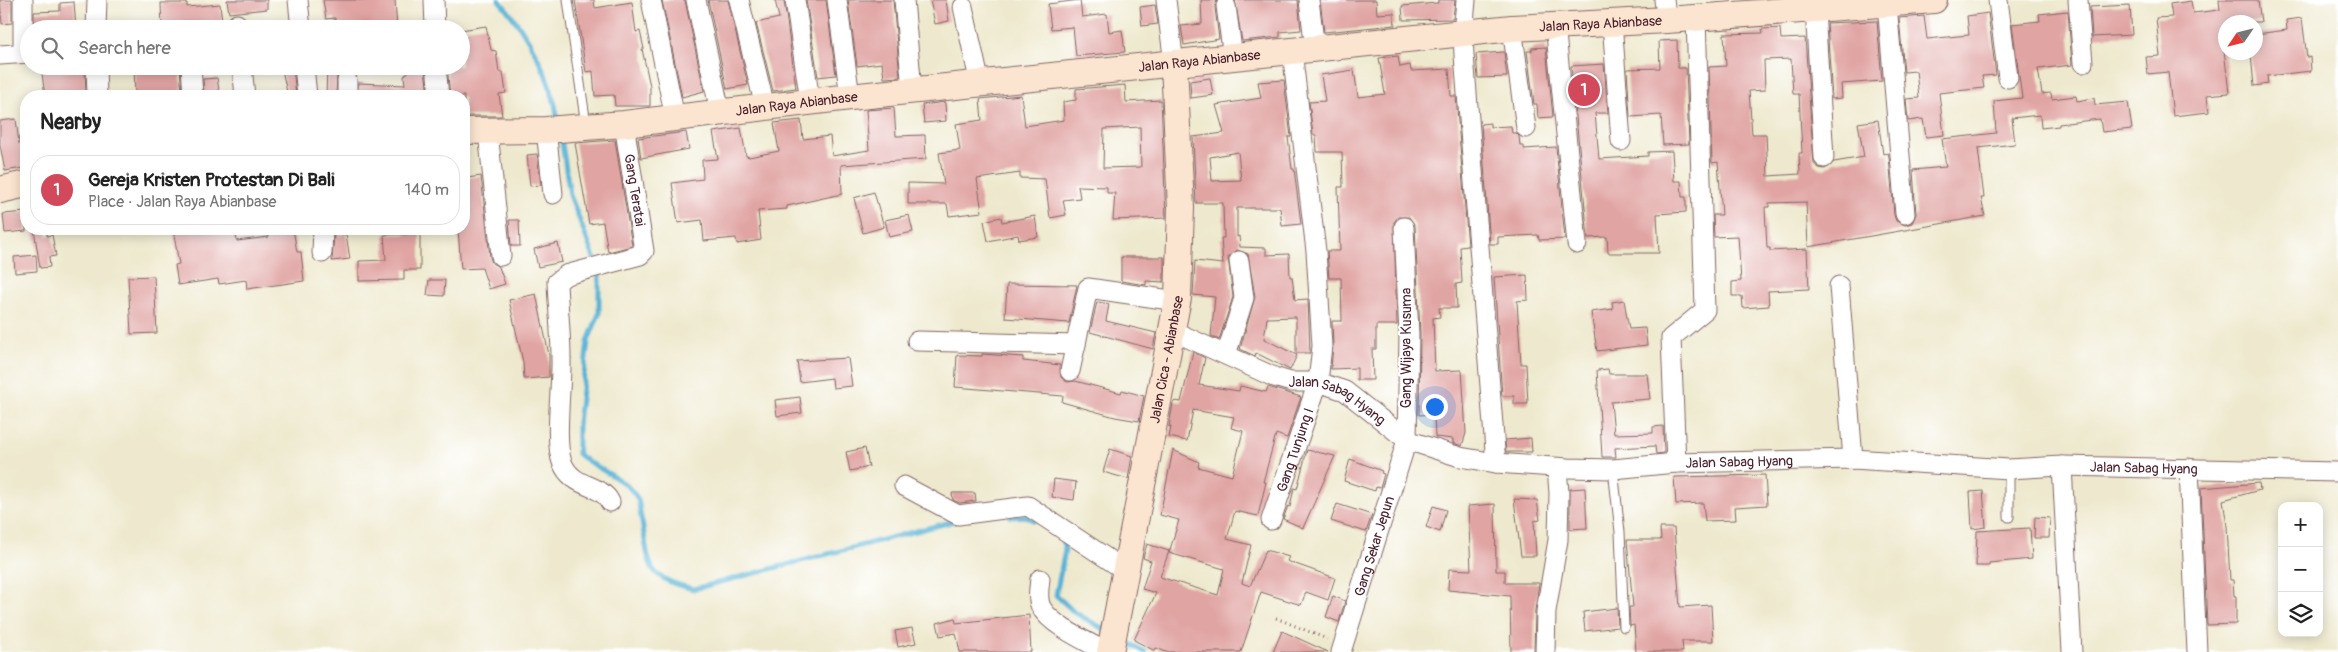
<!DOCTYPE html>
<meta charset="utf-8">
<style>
:root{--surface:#fff;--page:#f2f2f2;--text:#222;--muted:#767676;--line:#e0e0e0;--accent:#d1495b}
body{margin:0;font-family:Pangolin,sans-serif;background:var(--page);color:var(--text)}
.controls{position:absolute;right:15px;bottom:15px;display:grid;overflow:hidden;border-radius:10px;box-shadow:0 2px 12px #0003}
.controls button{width:45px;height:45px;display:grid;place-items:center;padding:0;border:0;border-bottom:1px solid var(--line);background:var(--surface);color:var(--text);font:25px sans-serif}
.compass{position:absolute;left:2218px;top:15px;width:45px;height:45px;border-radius:50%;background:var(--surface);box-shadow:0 2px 12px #0003;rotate:235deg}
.you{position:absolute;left:1434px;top:406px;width:18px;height:18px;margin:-12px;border:4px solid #fff;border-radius:50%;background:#1a73e8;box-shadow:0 0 0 8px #1a73e833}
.badge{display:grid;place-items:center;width:32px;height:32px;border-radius:50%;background:var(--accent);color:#fff;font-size:16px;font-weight:700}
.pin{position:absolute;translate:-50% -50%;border:2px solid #fff;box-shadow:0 1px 5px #0006}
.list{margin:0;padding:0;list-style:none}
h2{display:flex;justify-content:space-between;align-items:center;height:65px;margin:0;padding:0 20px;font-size:21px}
h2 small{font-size:16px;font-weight:400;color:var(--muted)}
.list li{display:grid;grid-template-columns:32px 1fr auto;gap:15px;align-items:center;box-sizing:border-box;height:70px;margin:0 10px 10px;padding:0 10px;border:1px solid var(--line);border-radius:20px}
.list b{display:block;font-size:19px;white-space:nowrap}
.list p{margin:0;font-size:16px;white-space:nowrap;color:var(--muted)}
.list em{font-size:16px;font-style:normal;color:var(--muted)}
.icon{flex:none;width:28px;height:28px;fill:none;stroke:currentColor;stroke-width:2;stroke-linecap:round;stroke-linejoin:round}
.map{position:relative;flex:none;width:2338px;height:652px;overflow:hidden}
.search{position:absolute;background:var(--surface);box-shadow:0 2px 12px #0003;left:20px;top:20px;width:450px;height:55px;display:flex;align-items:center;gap:12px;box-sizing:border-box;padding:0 18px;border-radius:28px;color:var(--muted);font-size:19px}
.panel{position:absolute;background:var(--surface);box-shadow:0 2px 12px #0003;left:20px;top:90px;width:450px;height:145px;border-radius:20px}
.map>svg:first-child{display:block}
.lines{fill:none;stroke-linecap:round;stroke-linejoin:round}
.stream{stroke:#58b2d5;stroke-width:5}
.building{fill:#e0a4a3;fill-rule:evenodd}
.lane-casing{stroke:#836664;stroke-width:11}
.street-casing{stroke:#836664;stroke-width:21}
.secondary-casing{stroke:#836664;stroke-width:28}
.path{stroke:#836664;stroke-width:3;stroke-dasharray:1 4;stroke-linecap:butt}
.lane{stroke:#fff;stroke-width:9}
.street{stroke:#fff;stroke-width:19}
.secondary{stroke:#fce5d0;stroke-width:26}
.labels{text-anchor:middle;stroke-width:4.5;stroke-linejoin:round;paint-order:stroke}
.street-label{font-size:14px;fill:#4a1f2b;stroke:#fff}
</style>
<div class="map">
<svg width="2338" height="652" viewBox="0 0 2338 652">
<rect width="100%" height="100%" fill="#fff"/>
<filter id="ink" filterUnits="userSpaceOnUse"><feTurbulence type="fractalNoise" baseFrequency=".02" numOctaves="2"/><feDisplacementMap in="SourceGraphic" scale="10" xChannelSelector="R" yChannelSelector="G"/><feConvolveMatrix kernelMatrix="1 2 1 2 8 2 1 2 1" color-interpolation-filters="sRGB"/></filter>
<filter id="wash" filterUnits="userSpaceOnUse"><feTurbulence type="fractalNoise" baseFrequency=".0096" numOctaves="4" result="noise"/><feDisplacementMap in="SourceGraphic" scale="20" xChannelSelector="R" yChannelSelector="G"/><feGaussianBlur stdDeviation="1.12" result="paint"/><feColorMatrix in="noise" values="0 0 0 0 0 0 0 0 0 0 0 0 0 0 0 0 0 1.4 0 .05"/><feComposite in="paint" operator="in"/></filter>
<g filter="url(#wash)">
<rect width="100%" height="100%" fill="#eee9ce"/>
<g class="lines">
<!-- stream -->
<g class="stream">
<path d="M499,0C528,33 552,77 558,121"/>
<polyline points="561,137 570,195 596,263"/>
<path d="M599,271V314L588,341L578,423V454C595,469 629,479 638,500C640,506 640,516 642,522C650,567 645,578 694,589L955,521"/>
<polyline points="1011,517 1026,516 1034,521"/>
<polyline points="1061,535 1065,550 1056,595 1074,612 1107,631"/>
<polyline points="1121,639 1145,652"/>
</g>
</g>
<g id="blocks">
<!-- building -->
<g class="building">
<polygon points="0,0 12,0 12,23 2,24"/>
<polygon points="227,0 267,0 267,9 229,13"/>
<polygon points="323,0 395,0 397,29 335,29 335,18 326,19"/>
<polygon points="575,0 594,0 595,8 632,2 636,32 640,31 644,49 642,49 650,86 650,106 615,106 614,95 595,96 593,71 586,72"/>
<polygon points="662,0 685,0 704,91 682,97"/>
<polygon points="708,0 728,0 748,85 727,89"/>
<polygon points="775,0 784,0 796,88 773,91 756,23 779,18"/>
<polygon points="806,0 826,0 836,75 818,77"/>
<polygon points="848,0 893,0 900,77 884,78 882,63 857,66"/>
<polygon points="930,0 946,0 949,21 935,24"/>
<polygon points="1080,0 1082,17 1107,14 1109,32 1122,30 1125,52 1076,56 1073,27 1051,29 1048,4"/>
<polygon points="1201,0 1217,0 1215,8 1219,39 1184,45 1181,26 1202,24"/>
<polygon points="1235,0 1298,0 1301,30 1280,32 1280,37 1242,41"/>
<polygon points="1320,0 1376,0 1377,14 1394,13 1395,25 1324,32"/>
<polygon points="1438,0 1455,0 1453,19 1403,20 1402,6 1438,3"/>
<polygon points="2219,0 2258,0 2261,22 2226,22 2226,33 2222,33 2229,93 2207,95 2209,112 2173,116 2168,72 2148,74 2146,57 2160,56 2156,18 2172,17 2170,4 2191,1 2193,13 2220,10"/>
<polygon points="74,2 76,29 34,29 34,12 60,11 60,3"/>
<polygon points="161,3 187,3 187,7 220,4 223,29 162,29"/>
<polygon points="1155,5 1158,24 1142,26 1140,7"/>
<polygon points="2130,5 2132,35 2092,37 2090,7"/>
<path d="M2068,11L2072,65L2038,69L2042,94L2051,93L2052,99L2076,96L2077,101L2094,98L2095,105L2128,102L2132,129L2102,132L2100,119L2059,124V126L2041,128L2040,115L2012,118L2015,144L1978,148L1984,198H1981L1985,216L1808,247L1806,202L1769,203V207H1765L1767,248H1770V251L1807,249L1809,289L1768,291L1769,306L1743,308L1742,296H1732V282L1741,281L1738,236L1714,237L1713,215H1722L1718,162L1712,163L1709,67L1726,66L1724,34L1763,33L1762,29L1780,28L1781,39L1805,38L1814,164L1819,168L1825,169L1834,162L1864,157L1858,123L1878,120L1883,154L1888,153L1889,157L1894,215L1896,221L1905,225L1912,223L1916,214L1913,170L1946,167L1942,139L1996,133L1994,101L2022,98L2012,24L2040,21L2039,14ZM1791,59L1793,94H1799L1802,153H1799L1800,174L1768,176L1766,134H1752L1749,91L1765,90L1764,60Z"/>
<polygon points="1988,13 1996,75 1982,76 1984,88 1939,93 1944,135 1926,137 1923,119 1908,121 1906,99 1919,98 1916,71 1904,72 1899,18 1924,16 1927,39 1969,35 1967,16"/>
<polygon points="2302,18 2307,58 2310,57 2311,71 2267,76 2268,84 2254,86 2251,55 2252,52 2256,52 2256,34 2287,30 2286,20"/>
<polygon points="1877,21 1882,81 1841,84 1842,98 1832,99 1827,23"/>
<polygon points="486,26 491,50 496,51 499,72 503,72 506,93 499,94 502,116 464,116 464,96 450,96 447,66 461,66 461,30"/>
<polygon points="1677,40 1678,68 1686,68 1689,144 1663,145 1661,115 1630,117 1627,69 1660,68 1659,41"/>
<polygon points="1546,47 1553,117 1538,118 1537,104 1534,104 1527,51 1532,51 1532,48"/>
<polygon points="1504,52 1507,77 1478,78 1476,54"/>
<polygon points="1398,56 1400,67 1410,65 1411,71 1449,69 1451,96 1456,96 1468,246 1460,247 1462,283 1456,284 1457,308 1439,308 1440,317 1433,318 1435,371 1462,370 1466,433 1462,446 1453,443 1453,439 1435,437 1434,414 1419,415 1420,334 1415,226 1409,217 1398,217 1394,222 1397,325 1376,325 1376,349 1372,349 1373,380 1357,380 1357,368 1331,369 1333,345 1332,321 1342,321 1341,278 1329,278 1327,251 1340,251 1338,187 1343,187 1342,152 1317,152 1316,135 1313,135 1309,102 1325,101 1321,75 1354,70 1358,97 1385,94 1379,58"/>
<polygon points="1604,64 1608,113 1595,113 1599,159 1648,156 1648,152 1672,151 1674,181 1681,181 1682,197 1686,197 1686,212 1657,214 1659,253 1608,253 1607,237 1588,238 1571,66"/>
<polygon points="41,66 85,68 86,96 45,96"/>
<polygon points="134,66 180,66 182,96 135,96"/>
<polygon points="281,66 293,66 296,96 288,96"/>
<polygon points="327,66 347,66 346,69 337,75 336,96 326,96"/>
<polygon points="425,68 428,96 358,96 358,83 405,85 404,76 411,70"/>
<polygon points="217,78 220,96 204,96 203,79"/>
<polygon points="1210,78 1213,95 1191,98 1190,81"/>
<path d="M1284,80L1291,137H1288L1292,169H1294L1301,224L1282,226L1280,208H1237V237L1239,236L1240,247L1266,248V255L1289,254L1290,277H1292L1295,300L1308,299L1310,353H1296V317L1267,318L1264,339L1297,355L1290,370L1256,353L1255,356L1240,349L1255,297L1248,254L1237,250L1228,257L1233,297L1219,340L1211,336L1215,297L1193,295L1195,261L1223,264L1221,238H1224L1223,203H1196L1193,137L1224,133L1216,105L1261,98L1258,82ZM1238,152L1241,180L1212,181L1210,157Z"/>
<path d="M1125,85L1126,102L1161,100L1166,218L1113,220L1115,193H1107V187L1078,186L1080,198L1063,200L1066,215L1050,218L1045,179L1020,178V173L977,179L982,212L949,216L947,204H908V183L944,184L939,153L960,150L956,124L982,120L980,99L1021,95L1025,126L1064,120L1063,102L1076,100V89ZM1140,127L1141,167L1103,168L1104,129Z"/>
<polygon points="945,102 946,121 924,123 922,105"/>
<polygon points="894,108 896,136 925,135 926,159 841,165 842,194 787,206 787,209 758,211 761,240 737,244 736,238 704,241 702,220 678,223 672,183 703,179 702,160 718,159 713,132 741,128 746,156 749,157 779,151 774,123 801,120 803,139 830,136 832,156 869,150 866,110"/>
<polygon points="16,119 19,144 26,143 26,161 22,162 23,168 5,171 0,145 0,121"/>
<polygon points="1490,123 1490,127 1511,126 1512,133 1516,133 1519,136 1520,146 1524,146 1524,149 1556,147 1565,239 1539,240 1538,235 1498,237 1498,244 1490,244 1481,124"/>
<polygon points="686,132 689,149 641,158 638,138"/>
<polygon points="615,140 632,246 608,252 603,222 589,224 575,143"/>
<polygon points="537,154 541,185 530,186 527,155"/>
<polygon points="481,176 490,257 492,263 499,267 505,284 489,289 482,268 461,269 458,229 464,229 464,198 467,197 467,178"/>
<polygon points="874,192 884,227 863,233 854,198"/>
<polygon points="26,212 26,231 5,233 3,214"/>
<polygon points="909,215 913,232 889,237 885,220"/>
<polygon points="1035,216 1038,237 1019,240 1018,235 988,241 984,221 1001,217 1002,222"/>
<polygon points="509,220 519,220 520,246 511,246"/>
<polygon points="34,229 47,229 47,236 52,235 56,256 49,257 50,267 40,268"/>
<polygon points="173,229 235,229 237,241 269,237 268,231 293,229 297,252 301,252 304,281 247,289 246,280 219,284 218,279 178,285 175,265 179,264"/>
<polygon points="407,229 420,229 420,270 404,270 404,280 359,281 359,261 386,260 384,235 407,234"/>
<polygon points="346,234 350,259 332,261 334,235"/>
<polygon points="558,243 562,262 538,267 534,249"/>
<polygon points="36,255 37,271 15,273 14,257"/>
<polygon points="1121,257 1164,257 1164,282 1146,281 1146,285 1121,281"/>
<polygon points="1527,275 1528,300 1517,301 1521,364 1526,364 1528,404 1514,404 1514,396 1502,396 1494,277"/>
<polygon points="154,276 157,333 131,334 128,277"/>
<polygon points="429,280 445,280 444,296 427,295"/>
<polygon points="1007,284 1077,285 1069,323 1005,318"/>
<polygon points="536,294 549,355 549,377 524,379 523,362 509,300"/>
<polygon points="1624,300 1629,329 1645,328 1647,345 1597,351 1591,312 1613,309 1612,302"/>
<polygon points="1097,302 1109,304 1106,321 1156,333 1153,349 1090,332"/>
<polygon points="1193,352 1205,358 1199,385 1239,391 1240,386 1266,392 1268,387 1301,397 1287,438 1276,434 1263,482 1266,482 1258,516 1235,511 1227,539 1251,545 1242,583 1250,586 1266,550 1289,557 1287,561 1335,578 1328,600 1306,592 1301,605 1261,592 1241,652 1166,652 1156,648 1155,651 1134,640 1156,593 1142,589 1151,561 1143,558 1147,544 1169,551 1160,577 1218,595 1224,569 1169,553 1179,520 1160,515 1173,450 1199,462 1198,467 1232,476 1243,431 1231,428 1234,417 1193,410 1187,441 1169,437 1171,427 1169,427 1173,403 1175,401 1181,402"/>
<polygon points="982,354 1023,357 1023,361 1060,365 1061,377 1067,382 1075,381 1121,393 1122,390 1144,396 1139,421 1115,417 1062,402 1063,396 955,387 957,355 982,356"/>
<polygon points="848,358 852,386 833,388 832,378 800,382 797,361"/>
<polygon points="1608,369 1609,374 1647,374 1650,399 1611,402 1614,434 1653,433 1653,427 1663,426 1664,453 1656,454 1655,446 1615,448 1616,457 1602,457 1597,370"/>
<polygon points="800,397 802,413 777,416 775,400"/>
<polygon points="1531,438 1532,452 1506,452 1505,440"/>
<polygon points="865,448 869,467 850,471 846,452"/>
<polygon points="1110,449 1132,456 1128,479 1103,472"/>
<polygon points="1307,450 1335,456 1303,528 1283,519 1288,506 1290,507 1294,488 1297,489"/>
<polygon points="1350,459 1382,471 1381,473 1384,474 1380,488 1376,487 1375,491 1344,481"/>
<polygon points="1765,475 1767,505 1735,507 1736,520 1705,521 1703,503 1676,504 1674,477"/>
<polygon points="1054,479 1076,482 1074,500 1052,497"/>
<polygon points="2259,483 2260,490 2223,500 2227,526 2230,580 2233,580 2234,596 2236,596 2236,624 2207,625 2201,488"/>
<polygon points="1585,488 1587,528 1570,529 1570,489"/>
<polygon points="1983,491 1986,527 1972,529 1970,492"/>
<polygon points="952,493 975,493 976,501 960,503 953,500"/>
<polygon points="1514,499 1537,500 1540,520 1534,521 1536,556 1521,556"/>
<polygon points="1337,504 1372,515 1366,532 1331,521"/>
<polygon points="1495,504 1496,571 1505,571 1505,583 1539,583 1535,611 1534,652 1511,652 1510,596 1448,590 1449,569 1471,570 1468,506"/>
<polygon points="1433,506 1446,510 1440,532 1426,527"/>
<polygon points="2035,517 2050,518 2049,538 2034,538"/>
<polygon points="1660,528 1674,528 1680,607 1711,605 1713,641 1682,641 1683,652 1636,652 1634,625 1630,626 1629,607 1633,607 1627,540 1661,540"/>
<polygon points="2030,528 2032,559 1989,563 1989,566 1976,566 1977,531"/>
<polygon points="1333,596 1345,601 1339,622 1326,617"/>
<polygon points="1617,608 1618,627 1585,631 1583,612"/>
<polygon points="1029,615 1031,652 960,652 956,633 940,636 937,623 955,618 956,623"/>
<polygon points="912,628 916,643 898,647 895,631"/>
<polygon points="1282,631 1328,652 1273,652"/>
</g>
</g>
</g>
<g filter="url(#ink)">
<use href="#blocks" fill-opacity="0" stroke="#836664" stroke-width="1"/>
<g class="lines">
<defs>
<g id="lane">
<polyline points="568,0 586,125"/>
<polyline points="1613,469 1620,532 1624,627"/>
<polyline points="2009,469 2009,517"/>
</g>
<g id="street">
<polyline points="23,0 23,53"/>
<polyline points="298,0 301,29"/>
<polyline points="434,0 435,29"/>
<polyline points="651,0 675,118"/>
<polyline points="696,0 720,112"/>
<polyline points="739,0 765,107"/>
<polyline points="795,0 810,101"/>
<polyline points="837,0 850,97"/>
<polyline points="904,0 912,90"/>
<polyline points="1166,0 1174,64"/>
<polyline points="1309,0 1315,49"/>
<polyline points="1466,0 1463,34 1464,55 1496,463"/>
<polyline points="1664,0 1667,20"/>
<polyline points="1998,0 2008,78"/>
<polyline points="2078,0 2083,63"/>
<polyline points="1887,4 1905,214"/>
<polyline points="1226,6 1233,57"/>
<polyline points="963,7 980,84"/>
<polyline points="1815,9 1824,158"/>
<polyline points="1612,22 1621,141"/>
<polyline points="237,24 237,29"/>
<polyline points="1555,24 1577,244"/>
<polyline points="1512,28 1526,128"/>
<polyline points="96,29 97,0"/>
<polyline points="0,55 29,53"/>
<polyline points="96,66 97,96"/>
<polyline points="191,66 193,96"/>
<polyline points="242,66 245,96"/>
<polyline points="304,66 307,96"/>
<polyline points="436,66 439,96"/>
<polyline points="347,80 347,96"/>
<polyline points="546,130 553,194"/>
<polyline points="488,132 501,256"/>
<polyline points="322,253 323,229"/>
<polyline points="1839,286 1853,459"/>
<path id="s1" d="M1173,331L1274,377L1291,382H1318L1345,391L1407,440L1460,457L1496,463L1568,468L1613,469L1676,463L1853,459L2009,469L2062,466L2338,472"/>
<polyline points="917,341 1076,345"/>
<polyline points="1226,355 1244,298 1239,261"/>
<polyline points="1070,371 1088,288 1177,301"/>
<polyline points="1676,463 1671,338 1705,310 1696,17"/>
<polyline points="2062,466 2072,652"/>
<polyline points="2189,468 2197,652"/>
<polyline points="904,486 958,515 1028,506 1126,571"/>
<path d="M610,502C601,483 572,489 562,462C554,441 562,384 561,359C561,333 558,308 557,282L566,275L640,255L644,251L624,124"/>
<path id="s2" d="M1271,520L1318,382L1322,346L1316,251L1292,51"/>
<path d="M1040,579C1039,588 1037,599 1041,607C1050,625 1088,642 1106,652"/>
<path id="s3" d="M1341,652L1407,440L1409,335L1404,227"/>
<polyline points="1545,652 1546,611 1558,540 1559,493 1557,468"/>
</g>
<g id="secondary">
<path id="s4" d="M464,131L546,130L624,124L850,97L1512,28L1667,20L1934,0"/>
<polyline points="0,190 26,184"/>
<path id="s5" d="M1110,652L1178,298L1181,208L1174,64"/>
</g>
</defs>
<!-- lane casing -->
<use href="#lane" class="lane-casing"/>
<!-- street casing -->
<use href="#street" class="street-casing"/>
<!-- secondary casing -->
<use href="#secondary" class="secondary-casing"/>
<!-- path -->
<polyline class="path" points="1276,618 1327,639"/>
<!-- lane -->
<use href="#lane" class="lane"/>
<!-- street -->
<use href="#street" class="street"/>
<!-- secondary -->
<use href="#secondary" class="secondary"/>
</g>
</g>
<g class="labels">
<!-- street labels -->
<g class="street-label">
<text dy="5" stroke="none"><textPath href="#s4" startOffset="1142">Jalan Raya Abianbase</textPath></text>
<text dy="5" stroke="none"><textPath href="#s4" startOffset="739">Jalan Raya Abianbase</textPath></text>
<text dy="5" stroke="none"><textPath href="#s4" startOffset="334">Jalan Raya Abianbase</textPath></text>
<text transform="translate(635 190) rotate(81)" y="5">Gang Teratai</text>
<text transform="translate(1406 348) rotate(-90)" y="5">Gang Wijaya Kusuma</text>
<text dy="5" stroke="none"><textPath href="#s5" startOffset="298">Jalan Cica - Abianbase</textPath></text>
<text dy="5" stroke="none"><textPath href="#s1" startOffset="180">Jalan Sabag Hyang</textPath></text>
<text dy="5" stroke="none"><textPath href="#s2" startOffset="74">Gang Tunjung I</textPath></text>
<text dy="5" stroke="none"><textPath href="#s1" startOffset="599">Jalan Sabag Hyang</textPath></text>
<text dy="5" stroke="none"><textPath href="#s1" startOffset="1004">Jalan Sabag Hyang</textPath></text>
<text dy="5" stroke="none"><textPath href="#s3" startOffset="111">Gang Sekar Jepun</textPath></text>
</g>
</g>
</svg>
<div class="controls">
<button>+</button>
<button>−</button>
<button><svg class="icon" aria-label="layers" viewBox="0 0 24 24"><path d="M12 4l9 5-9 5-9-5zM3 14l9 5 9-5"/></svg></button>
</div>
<svg class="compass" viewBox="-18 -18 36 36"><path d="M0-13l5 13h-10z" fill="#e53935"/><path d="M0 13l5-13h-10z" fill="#767676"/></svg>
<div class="you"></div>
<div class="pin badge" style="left:1584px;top:90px">1</div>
<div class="search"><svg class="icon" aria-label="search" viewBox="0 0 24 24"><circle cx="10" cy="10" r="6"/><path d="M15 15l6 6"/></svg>Search here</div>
<section class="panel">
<h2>Nearby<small></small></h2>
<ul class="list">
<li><span class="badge">1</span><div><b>Gereja Kristen Protestan Di Bali</b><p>Place · Jalan Raya Abianbase</p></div><em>140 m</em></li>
</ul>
</section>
</div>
